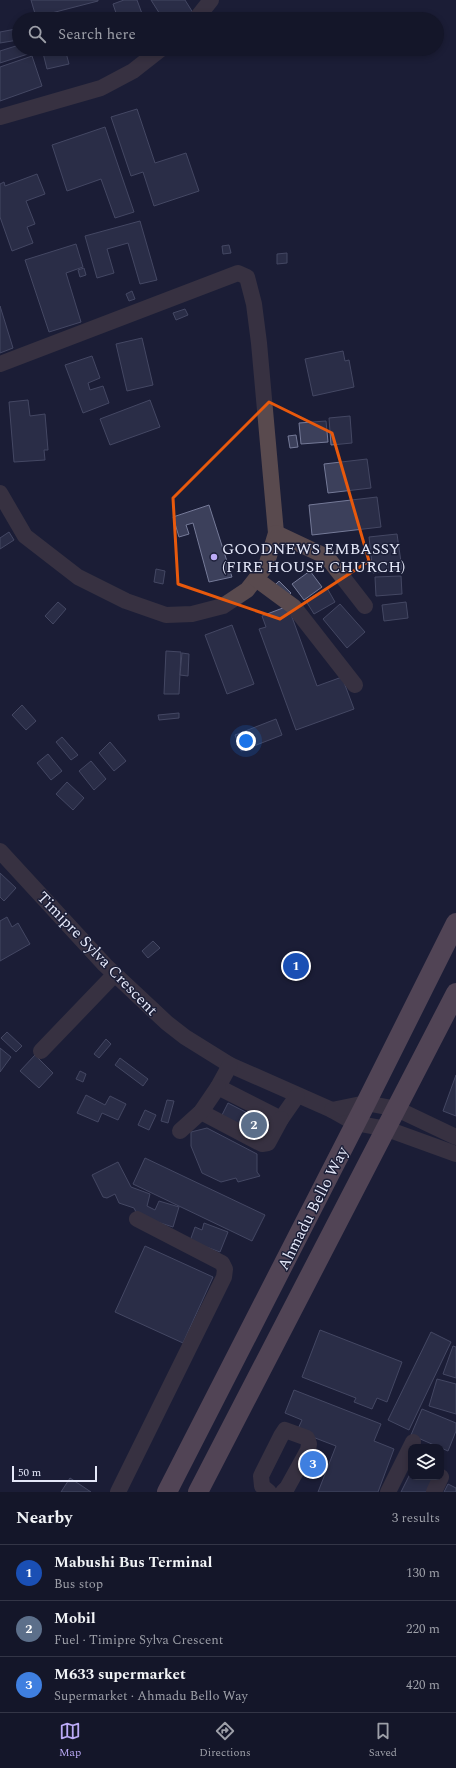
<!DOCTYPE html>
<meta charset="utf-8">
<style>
:root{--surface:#141629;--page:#212335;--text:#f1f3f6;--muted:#9d9fa8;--line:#333546;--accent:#bbaaf6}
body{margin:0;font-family:Spectral,serif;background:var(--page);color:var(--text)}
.controls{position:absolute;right:12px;bottom:12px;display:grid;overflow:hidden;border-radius:8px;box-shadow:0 2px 6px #0003}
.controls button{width:36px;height:36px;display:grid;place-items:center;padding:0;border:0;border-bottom:1px solid var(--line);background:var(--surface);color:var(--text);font:20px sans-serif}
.scale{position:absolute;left:12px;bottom:10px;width:85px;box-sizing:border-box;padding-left:4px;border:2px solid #e5e8f9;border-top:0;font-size:11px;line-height:14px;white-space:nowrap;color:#e5e8f9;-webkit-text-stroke:3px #1b1e37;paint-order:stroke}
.you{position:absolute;left:246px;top:741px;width:14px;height:14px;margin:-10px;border:3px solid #fff;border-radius:50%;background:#1a73e8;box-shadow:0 0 0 6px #1a73e833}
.badge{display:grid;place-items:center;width:26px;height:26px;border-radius:50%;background:var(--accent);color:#fff;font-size:13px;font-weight:700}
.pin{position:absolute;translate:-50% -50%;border:2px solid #fff;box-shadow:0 1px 4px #0006}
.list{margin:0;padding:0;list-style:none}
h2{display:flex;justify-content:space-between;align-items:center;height:52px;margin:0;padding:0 16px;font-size:17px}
h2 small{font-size:13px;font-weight:400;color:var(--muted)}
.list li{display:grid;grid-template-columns:26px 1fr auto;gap:12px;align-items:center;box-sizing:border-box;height:56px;padding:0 16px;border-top:1px solid var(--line)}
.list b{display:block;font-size:15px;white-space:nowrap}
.list p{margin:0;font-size:13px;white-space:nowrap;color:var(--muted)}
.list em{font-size:13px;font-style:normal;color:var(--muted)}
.icon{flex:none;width:22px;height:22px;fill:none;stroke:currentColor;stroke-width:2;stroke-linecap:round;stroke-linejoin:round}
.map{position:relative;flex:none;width:456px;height:1492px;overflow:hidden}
.search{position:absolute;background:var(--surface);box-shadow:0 2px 6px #0003;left:12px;right:12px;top:12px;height:44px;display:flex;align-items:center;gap:10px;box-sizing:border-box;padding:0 14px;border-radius:22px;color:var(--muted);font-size:15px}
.sheet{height:220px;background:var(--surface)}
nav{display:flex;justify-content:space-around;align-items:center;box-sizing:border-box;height:56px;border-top:1px solid var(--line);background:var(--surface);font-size:11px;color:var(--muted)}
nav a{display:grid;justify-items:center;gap:2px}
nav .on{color:var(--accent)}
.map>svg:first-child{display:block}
.building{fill:#3c405b;stroke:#757a98}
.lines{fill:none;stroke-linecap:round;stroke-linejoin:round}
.minor{stroke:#594a4e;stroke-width:16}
.major{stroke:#92737a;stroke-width:20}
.marked{fill:none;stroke:#e8590c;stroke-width:3;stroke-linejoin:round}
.poi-dot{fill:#bbaaf6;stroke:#1b1e37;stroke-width:1.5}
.labels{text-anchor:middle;stroke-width:3;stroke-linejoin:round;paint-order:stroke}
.poi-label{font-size:16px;fill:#e5e8f9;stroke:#1b1e37;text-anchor:start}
.street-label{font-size:16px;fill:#e5e8f9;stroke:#1b1e37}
</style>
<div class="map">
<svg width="456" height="1492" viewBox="0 0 456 1492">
<rect width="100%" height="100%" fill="#1b1e37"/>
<!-- building -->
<g class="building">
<polygon points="31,0 98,0 98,1 36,17"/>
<polygon points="124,0 137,0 144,19 118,19 113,4"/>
<polygon points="151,0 185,0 195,16 190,19 163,19"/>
<polygon points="16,29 18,40 0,43 0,32"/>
<polygon points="19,45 19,49 33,49 34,52 0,63 0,51"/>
<polygon points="42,49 65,49 69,64 47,69"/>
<polygon points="32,56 42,86 0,101 0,67"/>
<polygon points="137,109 155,163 186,153 199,191 154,206 143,172 131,176 111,117"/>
<polygon points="105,127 134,212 115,218 101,179 67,191 52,145"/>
<polygon points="37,174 45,194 26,201 35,224 27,227 33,243 12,251 0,217 0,184 4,182 5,186"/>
<polygon points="140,221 157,280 140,284 128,243 107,249 114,273 97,278 85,236"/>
<polygon points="76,244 83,267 66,273 81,322 49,332 25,260"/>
<polygon points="229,245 231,253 223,254 222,246"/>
<polygon points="287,253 287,263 277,264 277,254"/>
<polygon points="84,268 86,275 80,277 78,270"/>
<polygon points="132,291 135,299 129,301 126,294"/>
<polygon points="0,306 13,348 0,353"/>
<polygon points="185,309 188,315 176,320 173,313"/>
<polygon points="142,338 153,385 127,391 116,344"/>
<polygon points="343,351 345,361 349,360 354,387 313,396 305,359"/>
<polygon points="92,356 100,378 88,383 90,390 103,386 109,403 83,413 65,365"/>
<polygon points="28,400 30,416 45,414 48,450 44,450 45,460 14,462 9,402"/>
<polygon points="150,400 160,427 110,445 100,419"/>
<polygon points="350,416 352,443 331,445 329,418"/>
<polygon points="326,421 328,442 301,444 299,423"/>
<polygon points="296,435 298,447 290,448 288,436"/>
<polygon points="367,459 371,488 328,493 324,464"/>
<polygon points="377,497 381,527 312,535 309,505"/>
<polygon points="209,505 232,577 209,582 193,523 186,525 189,534 179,537 173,517"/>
<polygon points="9,532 14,540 0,549 0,538"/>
<polygon points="397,534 402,569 373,573 369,537"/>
<polygon points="156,569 165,571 163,584 154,582"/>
<polygon points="310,571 322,587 304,600 292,584"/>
<polygon points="401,576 402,594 376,596 375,577"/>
<polygon points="279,581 291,593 286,598 274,586"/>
<polygon points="327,588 335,602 314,614 306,601"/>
<polygon points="58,602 66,609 53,624 45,616"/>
<polygon points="406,602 408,618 384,621 382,605"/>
<polygon points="340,604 365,632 347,648 323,619"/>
<polygon points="288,606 317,686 342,677 354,709 296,730 259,629 266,627 262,616"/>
<polygon points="232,625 254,684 227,694 205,635"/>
<polygon points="166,651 181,652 179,694 164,694"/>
<polygon points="182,653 189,654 188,676 180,675"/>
<polygon points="22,705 36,721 26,730 12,715"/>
<polygon points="179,713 179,718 159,720 158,715"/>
<polygon points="276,719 282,735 241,751 235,735"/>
<polygon points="62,737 78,755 71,760 56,742"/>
<polygon points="110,742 126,761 114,771 99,753"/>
<polygon points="48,754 62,771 51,780 37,763"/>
<polygon points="91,761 106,779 94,790 79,771"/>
<polygon points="67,782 84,798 73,810 56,794"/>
<polygon points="0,873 16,888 4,901 0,897"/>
<polygon points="7,917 12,927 18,923 30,944 0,961 0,921"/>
<polygon points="153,941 160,948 148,958 142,951"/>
<polygon points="7,1032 22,1046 16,1052 1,1038"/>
<polygon points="106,1039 111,1044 99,1058 94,1054"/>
<polygon points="0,1048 11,1057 0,1072"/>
<polygon points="35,1055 53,1073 39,1088 20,1071"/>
<polygon points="120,1058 148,1079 143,1086 115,1065"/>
<polygon points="80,1071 86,1074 83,1082 76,1079"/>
<polygon points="456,1075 456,1116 443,1111"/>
<polygon points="86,1095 105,1105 110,1096 126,1104 118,1120 102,1113 98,1122 77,1113"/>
<polygon points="167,1100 174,1101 168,1123 161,1121"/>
<polygon points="228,1103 265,1122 257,1140 219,1121"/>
<polygon points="145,1110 156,1115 149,1130 138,1125"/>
<polygon points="207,1128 257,1154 257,1172 260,1176 238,1182 236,1178 221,1182 202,1173 191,1146 191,1132"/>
<polygon points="145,1158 265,1215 252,1241 133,1184"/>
<polygon points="118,1162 131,1187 150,1194 147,1206 155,1210 159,1201 179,1207 173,1227 138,1216 134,1208 119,1203 115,1194 107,1198 103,1197 92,1175"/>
<polygon points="204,1223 228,1232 220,1252 190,1241 195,1227 202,1230"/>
<polygon points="145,1246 213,1277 183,1343 115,1312"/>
<polygon points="320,1330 402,1362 387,1402 377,1398 372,1409 354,1402 356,1398 302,1377"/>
<polygon points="431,1332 451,1342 409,1430 388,1420"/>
<polygon points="453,1346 456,1347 456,1378 443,1374"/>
<polygon points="437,1379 456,1384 456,1414 429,1406"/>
<polygon points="294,1390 381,1424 374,1441 394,1449 378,1492 318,1492 336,1446 297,1431 302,1420 285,1413"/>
<polygon points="422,1409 456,1423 456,1431 448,1451 411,1435"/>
<polygon points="411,1472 411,1477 437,1477 430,1492 401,1492"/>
<polygon points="70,1478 91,1492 61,1492"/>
<polygon points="448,1484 456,1488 456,1492 444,1492"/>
</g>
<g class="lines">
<!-- minor -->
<g class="minor">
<polyline points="196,19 211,0"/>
<polyline points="0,117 101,88 133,71 161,49"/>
<polyline points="0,364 238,273 247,277 254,304 259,343 276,533 266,566 247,590 223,606 192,614 166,615 126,601 78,577 25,536 0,493"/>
<polyline points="276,533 327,557 365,606"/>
<polyline points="256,579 294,607 355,685"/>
<polyline points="0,851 105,965 167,1023 185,1037 230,1065 332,1110 355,1123 387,1129 456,1154"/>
<polyline points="41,1051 114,975"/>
<polyline points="230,1065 218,1087 281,1119 297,1096"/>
<polyline points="332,1110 366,1103 397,1109 456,1137"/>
<polyline points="201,1112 262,1144 268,1143 281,1119"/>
<polyline points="180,1131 201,1112 218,1087"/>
<polyline points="118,1492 224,1277 225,1269 222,1263 137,1219"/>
<polyline points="269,1492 262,1486 261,1476 281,1436 285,1430 307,1438 309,1444 308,1450 287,1488 283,1492"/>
<polyline points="388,1492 413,1442"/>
<polyline points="434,1492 441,1477"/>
</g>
<!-- major -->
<g class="major">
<polyline points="167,1492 366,1103 456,923"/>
<polyline points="198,1492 456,993"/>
</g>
</g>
<!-- marked area -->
<path d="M0 0H456V1492H0ZM269,402L332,433L369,561L280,619L178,584L173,498Z" fill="#1b1e37" fill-opacity=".55" fill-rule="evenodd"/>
<path class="marked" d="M269,402L332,433L369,561L280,619L178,584L173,498Z"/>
<!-- markers -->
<circle class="poi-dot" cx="214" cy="557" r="4"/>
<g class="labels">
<!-- poi labels -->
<g class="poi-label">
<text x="222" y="554">GOODNEWS EMBASSY<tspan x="222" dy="18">(FIRE HOUSE CHURCH)</tspan></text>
</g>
<!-- street labels -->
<g class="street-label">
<text transform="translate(98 953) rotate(46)" y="6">Timipre Sylva Crescent</text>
<text transform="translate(312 1208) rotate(-63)" y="6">Ahmadu Bello Way</text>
</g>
</g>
</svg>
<div class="controls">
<button><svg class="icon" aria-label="layers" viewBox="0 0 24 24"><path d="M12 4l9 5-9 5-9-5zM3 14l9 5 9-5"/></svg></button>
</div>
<div class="scale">50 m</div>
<div class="you"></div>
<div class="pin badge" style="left:296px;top:966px;background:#1a4fb4">1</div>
<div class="pin badge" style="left:254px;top:1125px;background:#5c6f8a">2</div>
<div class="pin badge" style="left:313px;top:1464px;background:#3f7fe0">3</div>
<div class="search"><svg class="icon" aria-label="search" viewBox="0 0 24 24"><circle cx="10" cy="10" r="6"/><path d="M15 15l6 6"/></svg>Search here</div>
</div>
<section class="sheet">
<h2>Nearby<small>3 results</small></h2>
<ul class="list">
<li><span class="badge" style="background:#1a4fb4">1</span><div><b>Mabushi Bus Terminal</b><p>Bus stop</p></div><em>130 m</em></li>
<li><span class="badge" style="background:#5c6f8a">2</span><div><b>Mobil</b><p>Fuel · Timipre Sylva Crescent</p></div><em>220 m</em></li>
<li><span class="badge" style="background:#3f7fe0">3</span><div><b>M633 supermarket</b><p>Supermarket · Ahmadu Bello Way</p></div><em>420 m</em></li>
</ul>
</section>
<nav>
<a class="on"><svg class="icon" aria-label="map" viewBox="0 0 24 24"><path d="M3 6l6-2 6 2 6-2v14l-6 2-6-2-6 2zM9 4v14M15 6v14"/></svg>Map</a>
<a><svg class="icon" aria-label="directions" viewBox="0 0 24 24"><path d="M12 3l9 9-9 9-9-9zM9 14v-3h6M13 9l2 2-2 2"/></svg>Directions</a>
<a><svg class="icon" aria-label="saved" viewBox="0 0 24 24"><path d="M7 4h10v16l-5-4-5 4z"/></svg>Saved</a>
</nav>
